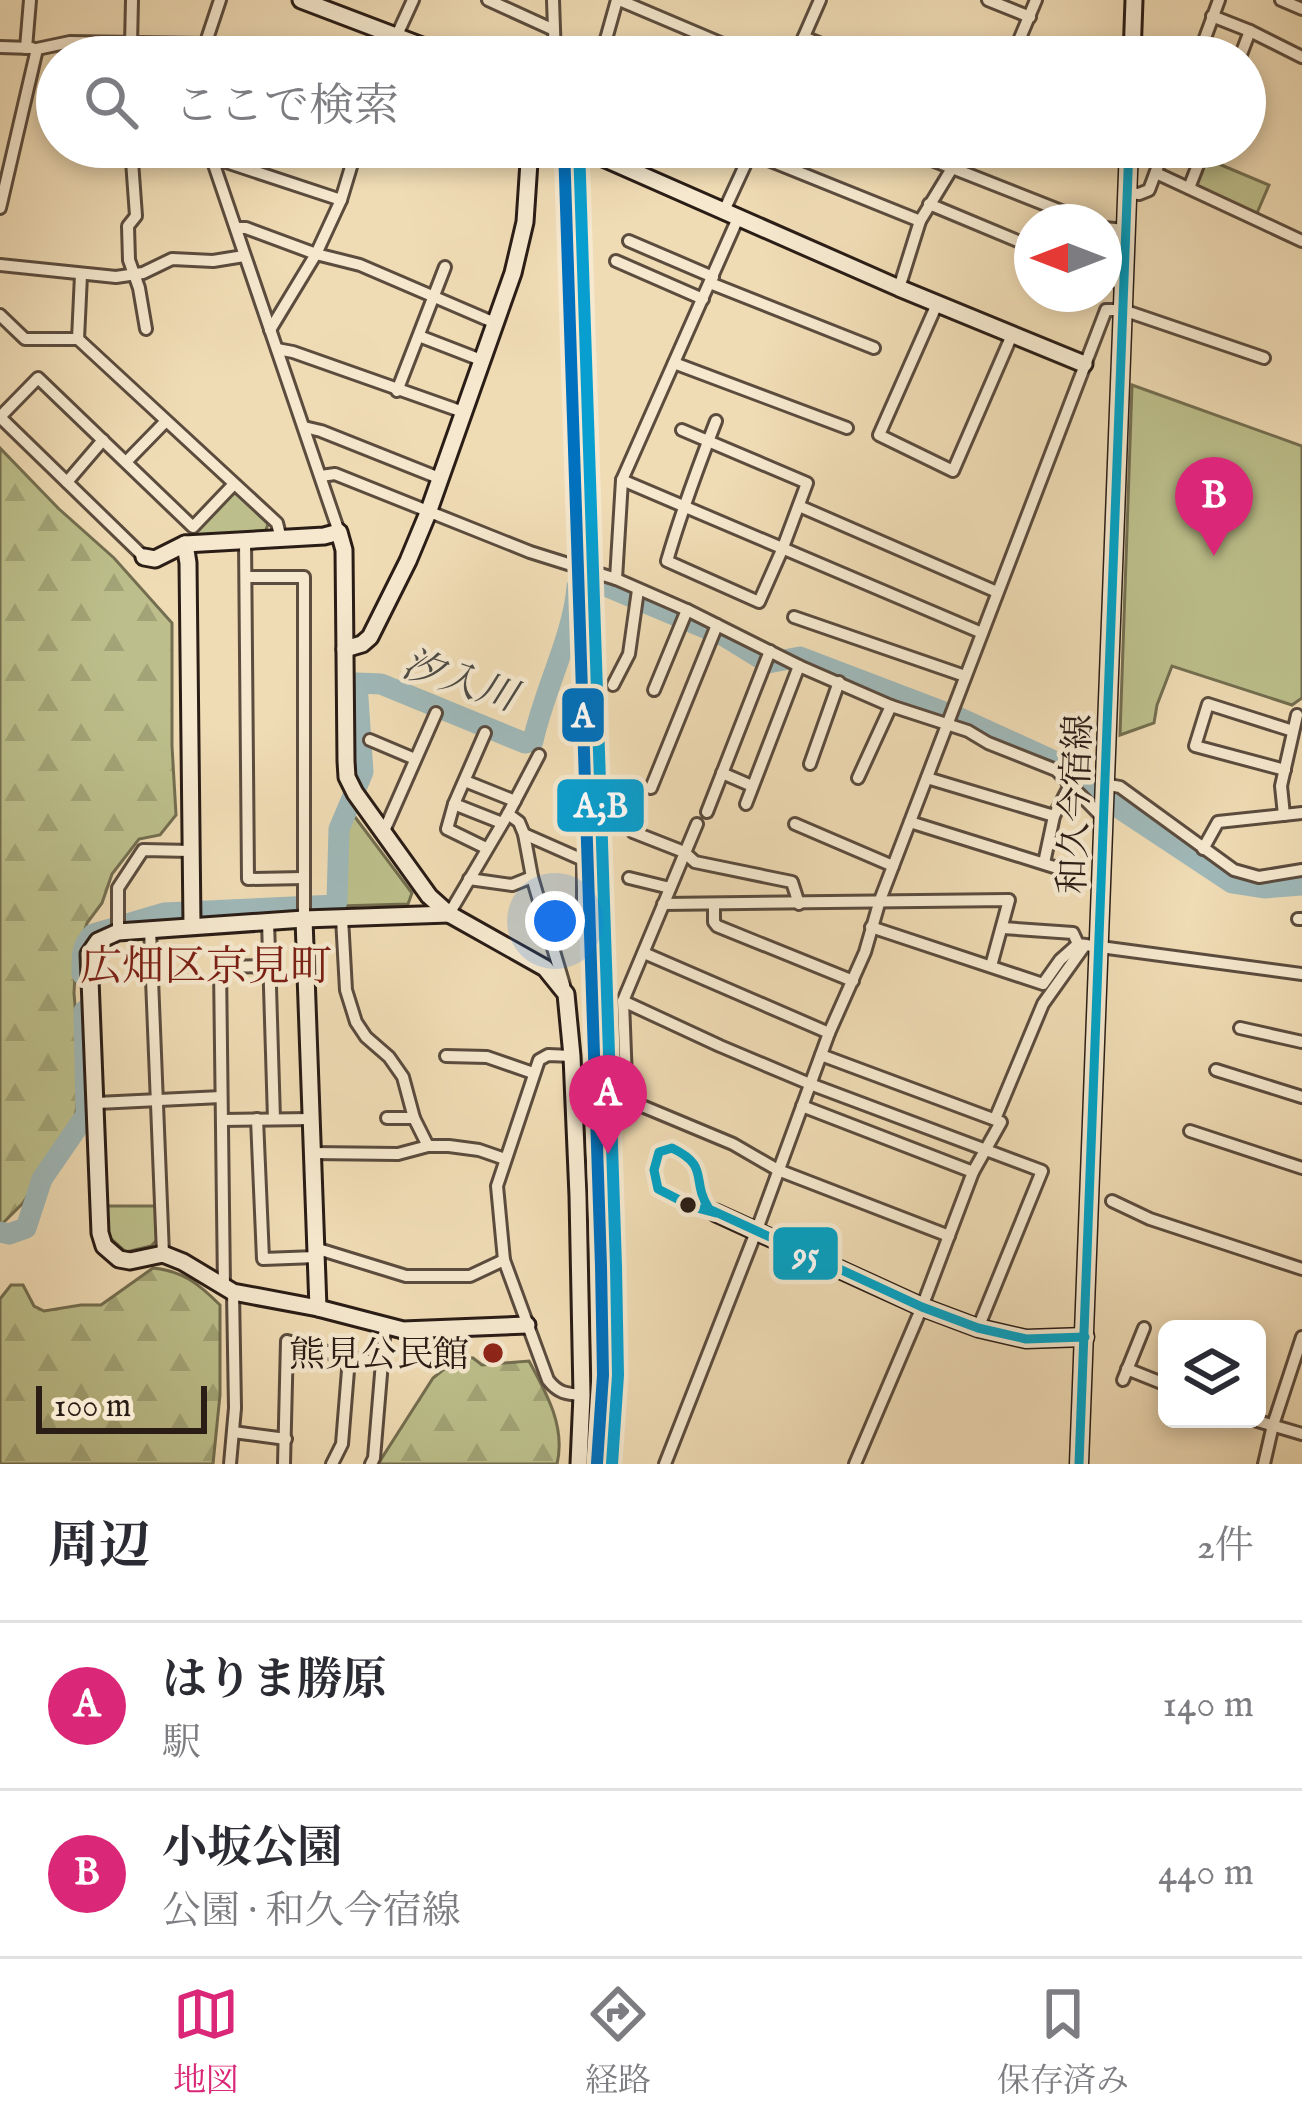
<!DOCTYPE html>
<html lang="ja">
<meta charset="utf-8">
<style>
:root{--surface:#fff;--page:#f7f7f7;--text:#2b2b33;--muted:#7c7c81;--line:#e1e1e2;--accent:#db2777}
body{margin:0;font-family:"IM FELL English","Noto Serif JP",serif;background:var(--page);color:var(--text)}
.controls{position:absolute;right:36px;bottom:36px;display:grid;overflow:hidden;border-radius:18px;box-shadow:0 6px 18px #0003}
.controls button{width:108px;height:108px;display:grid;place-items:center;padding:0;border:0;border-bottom:3px solid var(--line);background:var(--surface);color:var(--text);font:60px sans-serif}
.compass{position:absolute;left:1014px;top:204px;width:108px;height:108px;border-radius:50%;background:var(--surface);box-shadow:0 6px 18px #0003;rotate:270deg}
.scale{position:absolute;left:36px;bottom:30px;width:171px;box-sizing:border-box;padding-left:12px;border:6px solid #2a1d16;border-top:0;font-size:33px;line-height:42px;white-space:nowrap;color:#2a1d16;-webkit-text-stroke:9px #f5e8ce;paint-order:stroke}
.you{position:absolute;left:555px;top:921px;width:42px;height:42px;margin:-30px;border:9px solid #fff;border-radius:50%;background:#1a73e8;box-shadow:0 0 0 18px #1a73e833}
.badge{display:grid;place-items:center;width:78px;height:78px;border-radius:50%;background:var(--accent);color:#fff;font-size:39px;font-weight:700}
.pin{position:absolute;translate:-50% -99px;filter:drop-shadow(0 3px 6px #0008)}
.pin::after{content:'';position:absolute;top:63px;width:42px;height:36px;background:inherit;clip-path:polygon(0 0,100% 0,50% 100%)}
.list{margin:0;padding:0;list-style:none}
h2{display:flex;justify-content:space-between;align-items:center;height:156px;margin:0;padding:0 48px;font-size:51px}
h2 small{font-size:39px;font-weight:400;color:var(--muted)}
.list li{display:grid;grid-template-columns:78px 1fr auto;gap:36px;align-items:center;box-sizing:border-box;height:168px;padding:0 48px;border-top:3px solid var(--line)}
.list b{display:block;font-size:45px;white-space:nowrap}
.list p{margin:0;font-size:39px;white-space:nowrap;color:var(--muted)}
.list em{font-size:39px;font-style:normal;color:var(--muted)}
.icon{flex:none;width:66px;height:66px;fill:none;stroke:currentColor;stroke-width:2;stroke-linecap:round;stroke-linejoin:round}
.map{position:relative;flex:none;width:1302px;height:1464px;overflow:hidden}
.search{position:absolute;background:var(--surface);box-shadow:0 6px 18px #0003;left:36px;right:36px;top:36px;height:132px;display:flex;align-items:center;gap:30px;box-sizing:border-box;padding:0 42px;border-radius:66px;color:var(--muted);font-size:45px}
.sheet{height:492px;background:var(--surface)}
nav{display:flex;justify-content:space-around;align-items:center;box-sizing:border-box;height:168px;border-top:3px solid var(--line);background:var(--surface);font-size:33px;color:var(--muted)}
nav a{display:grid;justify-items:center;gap:6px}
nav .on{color:var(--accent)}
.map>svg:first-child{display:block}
.forest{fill:url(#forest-firs);stroke:#736e50;stroke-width:3}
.park{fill:#bcbf8b;stroke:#736e50;stroke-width:3}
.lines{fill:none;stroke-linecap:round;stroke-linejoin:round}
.river{stroke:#9fb8b8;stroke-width:21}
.street-casing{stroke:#5b4c3e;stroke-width:16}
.secondary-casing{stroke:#2a1d16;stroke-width:21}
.street{stroke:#f5e8ce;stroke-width:10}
.secondary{stroke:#f5e8ce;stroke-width:15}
.bus-1-casing{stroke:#f5e8ce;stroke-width:18}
.bus-1{stroke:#02a2c5;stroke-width:9}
.rail-1-casing{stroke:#f5e8ce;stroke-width:21}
.rail-2-casing{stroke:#f5e8ce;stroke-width:21}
.rail-1{stroke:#089fd0;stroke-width:12}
.rail-2{stroke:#0071be;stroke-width:12}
.bus-dot{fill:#2a1d16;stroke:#f5e8ce;stroke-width:4.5}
.poi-dot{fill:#8f2418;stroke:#f5e8ce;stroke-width:4.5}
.labels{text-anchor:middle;stroke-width:9;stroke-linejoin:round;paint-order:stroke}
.street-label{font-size:36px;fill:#2a1d16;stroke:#f5e8ce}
.poi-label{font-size:36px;fill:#2a1d16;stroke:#f5e8ce;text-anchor:end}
.water-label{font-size:39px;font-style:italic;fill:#4d4c47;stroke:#f5e8ce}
.quarter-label{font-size:42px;fill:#7a1f14;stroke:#f5e8ce}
.line-badge{stroke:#f5e8ce;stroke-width:4.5}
.badge-label{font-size:33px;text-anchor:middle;font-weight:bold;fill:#fff}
</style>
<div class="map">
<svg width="1302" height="1464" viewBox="0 0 1302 1464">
<defs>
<pattern id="forest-firs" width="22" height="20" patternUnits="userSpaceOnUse" patternTransform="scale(3)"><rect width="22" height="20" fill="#bcbf8b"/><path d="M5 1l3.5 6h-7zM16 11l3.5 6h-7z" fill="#a2a477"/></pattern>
</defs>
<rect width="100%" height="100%" fill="#efdbb4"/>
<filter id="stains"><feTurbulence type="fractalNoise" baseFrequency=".00167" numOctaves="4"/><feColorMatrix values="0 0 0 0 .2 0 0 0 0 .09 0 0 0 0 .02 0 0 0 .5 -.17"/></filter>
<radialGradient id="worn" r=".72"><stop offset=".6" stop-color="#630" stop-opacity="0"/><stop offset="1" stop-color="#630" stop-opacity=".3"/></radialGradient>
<!-- forest -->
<g class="forest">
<polygon points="0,448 59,509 114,558 172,623 172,746 176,815 160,835 139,839 112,874 102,903 87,923 76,956 74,993 81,1079 75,1118 23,1203 0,1226"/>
<path d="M153,1268C183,1271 199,1284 220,1305V1395L213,1464H0V1299L11,1285H23L34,1306L44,1311L81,1305H101Z"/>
<path d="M459,1357L473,1358L482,1365L529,1361C546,1392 566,1427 557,1464H378L433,1378Z"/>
</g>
<!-- park -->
<g class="park">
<polygon points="1207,159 1269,185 1257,213 1196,186"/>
<polygon points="1132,385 1302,446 1302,698 1292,705 1172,666 1157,705 1154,723 1120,735"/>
<polygon points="230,493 238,494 268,524 265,533 195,536 193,533"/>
<polygon points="349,809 412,893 408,904 338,906 341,830"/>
<polygon points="105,1206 156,1206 157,1240 151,1246 126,1252 106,1234"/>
</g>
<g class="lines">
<!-- river -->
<g class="river">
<path d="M82,974C82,957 81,946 93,934L164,913L335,905L337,901L339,829L363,772L357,683L381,684L525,743L533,741C544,690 573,636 577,587L601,584L724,636L768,663L800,657L960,718L1050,759L1078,781L1232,883L1264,888L1302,885"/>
<polyline points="0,1232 9,1234 26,1228 42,1179 86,1115 84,1011"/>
</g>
<defs>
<g id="street">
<polyline points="132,0 131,45 134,57"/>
<polyline points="488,0 554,30"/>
<polyline points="553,0 555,57"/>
<polyline points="619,0 730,47"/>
<polyline points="988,0 1030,17"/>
<polyline points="1281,0 1302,9"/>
<polyline points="1212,16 1250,31 1302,57"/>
<polyline points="397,35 413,0"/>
<polyline points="804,37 852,57"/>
<polyline points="0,47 32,48"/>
<polyline points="26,48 30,0"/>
<polyline points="201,57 220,0"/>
<polyline points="386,57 394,34"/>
<polyline points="601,57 617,0"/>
<polyline points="795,57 820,0"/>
<polyline points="1012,57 1036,0"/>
<polyline points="1198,57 1219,0"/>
<polyline points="1240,57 1250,31"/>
<polyline points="131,147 136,216 128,226 129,260 139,288 146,329"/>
<polyline points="208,147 339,532"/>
<polyline points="899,147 1089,222"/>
<polyline points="751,153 920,221"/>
<polyline points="211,157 341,200"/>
<polyline points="1156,173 1302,241"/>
<polyline points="1189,188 1205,147"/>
<polyline points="1127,193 1139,194 1149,190 1165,147"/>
<polyline points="929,204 1032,247"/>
<polyline points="0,208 37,49 70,42 205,44"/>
<polyline points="723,213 752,150"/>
<polyline points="236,228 246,228 316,254 360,265 495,323"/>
<polyline points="1104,228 1125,230"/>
<polyline points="629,241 713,277"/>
<polyline points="616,261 703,299"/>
<polyline points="0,265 116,277 143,273 172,259 213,261 244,256"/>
<polyline points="1104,277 1123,285"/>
<polyline points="710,283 874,348"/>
<polyline points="899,288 920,221 965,147"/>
<polyline points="937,304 879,435 953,471 1012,335"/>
<polyline points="0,315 25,339 78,339 277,523 281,539"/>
<polyline points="270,330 316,254 341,200 357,147"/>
<polyline points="419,336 481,360"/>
<polyline points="78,339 81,275"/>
<polyline points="277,349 293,352 463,412"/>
<polyline points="674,363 847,428"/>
<polyline points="397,391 445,267"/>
<polyline points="304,427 321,431 439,478"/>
<path d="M682,430L807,483L782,550L759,602L667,561C681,513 698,467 716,421"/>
<polyline points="126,462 166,421"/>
<polyline points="321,476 335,474 530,552 616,579 687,610 799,666 891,706 968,731 988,743 1056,770 1103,818"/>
<polyline points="622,480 982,633"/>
<polyline points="67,482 103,440"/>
<polyline points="799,506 997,592"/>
<polyline points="245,540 248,879 304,878"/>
<polyline points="144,557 0,417 38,378 193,527 234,484"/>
<polyline points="247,577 304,577 304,919"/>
<polyline points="616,579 622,480 738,218"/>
<polyline points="794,617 965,676"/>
<polyline points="613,685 629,654 638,590"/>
<polyline points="654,690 687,610"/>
<polyline points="485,733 454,804 447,829 486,848"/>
<polyline points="370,740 415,759"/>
<polyline points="810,764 839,682"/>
<polyline points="1285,770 1195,746 1208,704 1293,731"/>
<polyline points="722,773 752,786"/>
<polyline points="858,778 891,706"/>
<polyline points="927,778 1054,816"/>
<polyline points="465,781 515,801"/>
<polyline points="1104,784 1120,787 1234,870 1259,877 1302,870"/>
<polyline points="651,788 717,625"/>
<polyline points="454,804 502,823"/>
<polyline points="746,804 799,666"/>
<polyline points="640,807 633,832 684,852 695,862 792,882 799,904"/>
<polyline points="707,812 770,651"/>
<polyline points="508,814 519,822 524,834 532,877 564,985"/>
<polyline points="1284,815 1281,786 1297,715"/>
<polyline points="910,822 1054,867"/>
<polyline points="697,824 623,1001 626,1080 632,1098 642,1106 733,1144 778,1170 949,1236"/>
<polyline points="795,824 893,866"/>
<polyline points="384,831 436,713"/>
<polyline points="524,834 583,860 583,911 543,910"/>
<polyline points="1203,849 1218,822 1302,813"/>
<polyline points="1044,863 1054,816 1069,787"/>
<polyline points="629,878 670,888"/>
<polyline points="469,879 512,885 532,877"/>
<polyline points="663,904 1009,900 991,966"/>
<polyline points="714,906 714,922 717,926 853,981"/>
<polyline points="449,914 508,814 539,755"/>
<polyline points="342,918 346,990 356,1022 366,1037 389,1057 403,1077 414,1118 428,1146"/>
<polyline points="1298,919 1302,919"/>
<polyline points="268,921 274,1119"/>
<polyline points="871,927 1043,984 1060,960 1078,944"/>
<polyline points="1003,928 1073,933 1078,944 1302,974"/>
<polyline points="150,929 163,1254"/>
<polyline points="118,932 118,888 143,850 191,851"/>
<polyline points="644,953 829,1033"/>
<polyline points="623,1001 720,1046 810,1084 1042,1171 978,1328"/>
<polyline points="1240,1028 1302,1042"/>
<polyline points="821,1055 1001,1122 973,1172 922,1307 855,1464"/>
<polyline points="446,1056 487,1057 533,1073"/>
<path d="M572,1056L548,1055L539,1060L497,1186L504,1260L548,1380C558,1393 566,1394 582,1395"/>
<polyline points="1216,1070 1302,1097"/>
<polyline points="97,1103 221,1097"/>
<polyline points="802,1106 973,1172"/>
<polyline points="387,1118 414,1118"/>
<polyline points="257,1119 263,1259 316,1257"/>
<polyline points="995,1119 1043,1004 1085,945"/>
<polyline points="222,1120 311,1119"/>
<polyline points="1190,1131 1302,1168"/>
<polyline points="312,1153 398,1154 428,1146 449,1146 479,1150 505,1159"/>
<polyline points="1112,1201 1150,1219 1302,1269"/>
<polyline points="315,1248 406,1276 470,1276 504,1260"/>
<polyline points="224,1287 220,967 269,966"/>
<polyline points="1127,1369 1167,1385"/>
<polyline points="1123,1380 1144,1328"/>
<polyline points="1251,1419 1302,1434"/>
<polyline points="233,1432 286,1439"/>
<polyline points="230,1464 235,1408 233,1292"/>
<polyline points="284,1464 287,1341 349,1358 382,1363"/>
<polyline points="332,1464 342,1444 349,1358"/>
<polyline points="371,1464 374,1458 385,1326"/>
<polyline points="665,1464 756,1232 829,1033 865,952 880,900 1106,310 1123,310 1264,358"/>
<polyline points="1264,1464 1273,1425 1302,1337"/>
</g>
<g id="secondary">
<polyline points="301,0 451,57"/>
<polyline points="1132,57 1134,0"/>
<polyline points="578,147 899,288 1084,364"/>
<polyline points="185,544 188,563 192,925"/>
<polyline points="144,557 155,559 185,544 324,536 339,532 344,550 346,761 347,777 355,793 429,896 449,914 545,968 566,994 572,1056 578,1196 582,1395 579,1464"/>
<polyline points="345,649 362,644 370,637 408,561 428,513 513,273 525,222 530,147"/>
<polyline points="449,914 304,919 118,932 98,941 89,954 100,1233 104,1246 119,1259 130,1261 163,1254 183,1262 233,1292 318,1308 403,1330 527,1325"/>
<polyline points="304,919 318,1308"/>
<polyline points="716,1213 922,1307 978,1328 1026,1339 1085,1337"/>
<polyline points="1079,1464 1129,147"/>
</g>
</defs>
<!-- street casing -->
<use href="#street" class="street-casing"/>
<!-- secondary casing -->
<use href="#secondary" class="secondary-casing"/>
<!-- street -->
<use href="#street" class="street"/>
<!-- secondary -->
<use href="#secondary" class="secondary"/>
<defs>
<g id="bus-1">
<path d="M716,1213L693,1207L658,1189L654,1170L659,1152L672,1148C711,1167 690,1179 709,1209L922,1307L978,1328L1026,1339L1085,1337"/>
<polyline points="1079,1464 1129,147"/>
</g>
</defs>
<!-- bus-1 casing -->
<use href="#bus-1" class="bus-1-casing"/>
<!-- bus-1 -->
<use href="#bus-1" class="bus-1"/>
<defs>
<polyline id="rail-1" points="579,147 616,1266 618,1375 612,1464"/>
<polyline id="rail-2" points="564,147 601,1266 603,1375 597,1463"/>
</defs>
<!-- rail-1 casing -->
<use href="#rail-1" class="rail-1-casing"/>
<!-- rail-2 casing -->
<use href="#rail-2" class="rail-2-casing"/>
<!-- rail-1 -->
<use href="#rail-1" class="rail-1"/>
<!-- rail-2 -->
<use href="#rail-2" class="rail-2"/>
</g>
<!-- markers -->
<circle class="bus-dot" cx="688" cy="1205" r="10"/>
<circle class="poi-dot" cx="493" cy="1353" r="12"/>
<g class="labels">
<!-- street labels -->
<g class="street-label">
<text transform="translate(1074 804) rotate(-88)" y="13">和久今宿線</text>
</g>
<!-- poi labels -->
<g class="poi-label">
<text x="469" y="1366">熊見公民館</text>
</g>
<!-- water labels -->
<g class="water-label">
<text transform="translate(460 679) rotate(18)" y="14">汐入川</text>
</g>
<!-- quarter labels -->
<g class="quarter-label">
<text x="206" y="980">広畑区京見町</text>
</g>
</g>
<g class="line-badge">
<rect x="560" y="686" width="46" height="58" rx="12" fill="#0071be"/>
<rect x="555" y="777" width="91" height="57" rx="12" fill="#089fd0"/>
<rect x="771" y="1225" width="69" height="57" rx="12" fill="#02a2c5"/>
</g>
<g class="badge-label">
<text x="583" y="727">A</text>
<text x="601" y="817">A;B</text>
<text x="806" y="1265">95</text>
</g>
<rect width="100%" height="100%" filter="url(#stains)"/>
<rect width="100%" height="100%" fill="url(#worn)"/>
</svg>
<div class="controls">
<button><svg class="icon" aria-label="layers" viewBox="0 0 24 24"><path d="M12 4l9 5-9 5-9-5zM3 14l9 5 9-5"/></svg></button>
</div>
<svg class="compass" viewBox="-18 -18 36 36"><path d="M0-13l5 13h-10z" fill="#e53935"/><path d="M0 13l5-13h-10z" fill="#7c7c81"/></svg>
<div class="scale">100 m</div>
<div class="you"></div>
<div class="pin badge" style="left:608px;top:1154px">A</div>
<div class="pin badge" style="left:1214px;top:556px">B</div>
<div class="search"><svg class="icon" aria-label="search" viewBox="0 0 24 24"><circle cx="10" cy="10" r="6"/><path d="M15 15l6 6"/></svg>ここで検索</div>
</div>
<section class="sheet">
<h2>周辺<small>2件</small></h2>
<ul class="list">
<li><span class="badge">A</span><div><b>はりま勝原</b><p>駅</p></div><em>140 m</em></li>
<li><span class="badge">B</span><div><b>小坂公園</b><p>公園 · 和久今宿線</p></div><em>440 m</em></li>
</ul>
</section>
<nav>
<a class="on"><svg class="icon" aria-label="map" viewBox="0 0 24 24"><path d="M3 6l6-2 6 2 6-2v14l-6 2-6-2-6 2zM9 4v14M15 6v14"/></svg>地図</a>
<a><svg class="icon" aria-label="directions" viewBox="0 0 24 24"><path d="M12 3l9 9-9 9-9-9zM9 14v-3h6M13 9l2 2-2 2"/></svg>経路</a>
<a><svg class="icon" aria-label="saved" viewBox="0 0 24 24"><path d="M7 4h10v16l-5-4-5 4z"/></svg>保存済み</a>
</nav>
